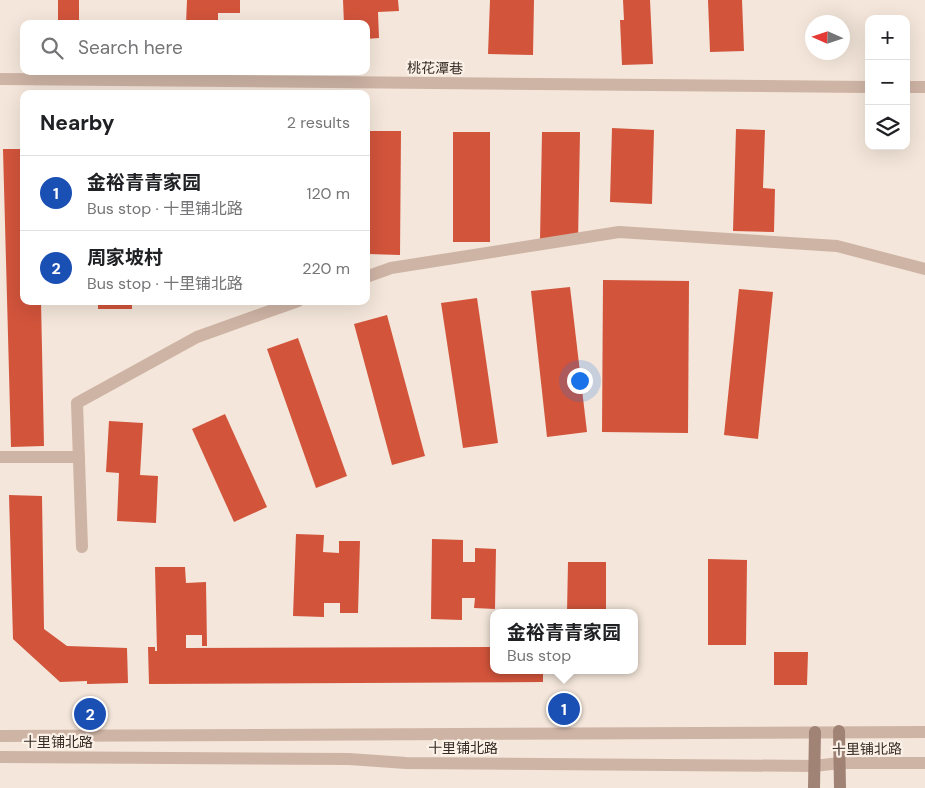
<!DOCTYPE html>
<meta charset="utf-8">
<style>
:root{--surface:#fff;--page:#f2f2f2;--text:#202124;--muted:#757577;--line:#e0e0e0;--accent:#111827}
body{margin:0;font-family:"DM Sans","Noto Sans SC",sans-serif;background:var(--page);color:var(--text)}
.controls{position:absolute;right:15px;top:15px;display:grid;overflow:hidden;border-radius:10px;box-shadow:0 5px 20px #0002}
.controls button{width:45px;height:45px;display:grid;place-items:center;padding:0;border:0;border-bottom:1px solid var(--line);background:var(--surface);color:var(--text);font:25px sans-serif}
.compass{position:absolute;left:805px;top:15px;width:45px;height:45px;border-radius:50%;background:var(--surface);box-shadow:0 5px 20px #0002;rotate:273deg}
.you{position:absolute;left:579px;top:380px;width:18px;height:18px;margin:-12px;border:4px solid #fff;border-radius:50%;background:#1a73e8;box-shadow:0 0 0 8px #1a73e833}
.badge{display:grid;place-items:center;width:32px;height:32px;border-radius:50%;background:var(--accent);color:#fff;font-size:16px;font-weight:700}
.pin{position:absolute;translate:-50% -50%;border:2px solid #fff;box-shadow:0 1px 5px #0006}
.popup{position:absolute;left:490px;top:609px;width:148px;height:65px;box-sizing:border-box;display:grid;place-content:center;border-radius:10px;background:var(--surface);filter:drop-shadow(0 1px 4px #0005);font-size:16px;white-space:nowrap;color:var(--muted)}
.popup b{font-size:19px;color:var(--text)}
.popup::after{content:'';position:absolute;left:50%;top:100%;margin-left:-10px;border:10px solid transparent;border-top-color:var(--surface)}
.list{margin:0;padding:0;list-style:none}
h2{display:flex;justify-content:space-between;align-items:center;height:65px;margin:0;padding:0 20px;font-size:21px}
h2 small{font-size:16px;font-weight:400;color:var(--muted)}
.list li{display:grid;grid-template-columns:32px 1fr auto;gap:15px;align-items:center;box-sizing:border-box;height:75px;padding:0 20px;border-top:1px solid var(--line)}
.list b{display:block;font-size:19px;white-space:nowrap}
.list p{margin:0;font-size:16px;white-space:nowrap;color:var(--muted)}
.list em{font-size:16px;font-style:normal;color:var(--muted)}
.icon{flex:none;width:28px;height:28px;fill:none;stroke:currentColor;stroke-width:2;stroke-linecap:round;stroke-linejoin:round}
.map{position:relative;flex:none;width:925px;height:788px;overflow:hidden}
.search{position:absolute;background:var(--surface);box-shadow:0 5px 20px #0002;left:20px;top:20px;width:350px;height:55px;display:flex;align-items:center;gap:12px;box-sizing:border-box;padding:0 18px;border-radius:10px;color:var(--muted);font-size:19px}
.panel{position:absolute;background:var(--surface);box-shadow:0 5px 20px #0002;left:20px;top:90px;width:350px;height:215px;border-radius:10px}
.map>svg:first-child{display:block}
.building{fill:#d2543b}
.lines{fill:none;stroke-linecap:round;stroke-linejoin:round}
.minor{stroke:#ceb4a5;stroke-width:12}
.tertiary{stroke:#ceb4a5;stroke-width:12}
.secondary{stroke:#a18376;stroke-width:12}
.labels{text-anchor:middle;stroke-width:4.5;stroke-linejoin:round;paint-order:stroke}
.street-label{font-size:14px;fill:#382b27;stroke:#fbf1e7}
</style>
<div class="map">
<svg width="925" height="788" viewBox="0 0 925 788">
<rect width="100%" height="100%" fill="#f4e6da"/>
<!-- building -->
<g class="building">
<rect x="58" y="0" width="21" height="24"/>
<polygon points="187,0 240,0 240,13 218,13 218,24 186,24"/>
<polygon points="343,0 398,0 399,11 378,12 379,38 366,39 366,24 344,24"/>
<polygon points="490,0 534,0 533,55 488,54"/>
<polygon points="623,0 650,0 653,64 622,65 620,20 624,20"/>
<polygon points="708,0 742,0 744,51 710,52"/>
<polygon points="612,128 654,130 652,204 610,202"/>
<polygon points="736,129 765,130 763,188 775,189 774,232 733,231"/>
<polygon points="369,131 401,131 400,255 368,254"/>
<rect x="453" y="132" width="37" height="110"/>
<polygon points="542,132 580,132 578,241 540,241"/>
<polygon points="3,149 24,149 24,301 41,301 44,446 11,447"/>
<polygon points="603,280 689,281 688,433 602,432"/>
<polygon points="570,287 587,432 547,437 531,291"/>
<polygon points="739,289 773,292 758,439 724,435"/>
<polygon points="477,298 498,443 463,448 441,303"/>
<rect x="98" y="301" width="34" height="8"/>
<polygon points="387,315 425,456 392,465 354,324"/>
<polygon points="298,338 347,476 316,488 267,349"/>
<polygon points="225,414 267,507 234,522 192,429"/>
<polygon points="109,421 143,423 140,475 158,476 156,523 117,521 119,473 106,472"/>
<polygon points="9,495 42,496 44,629 67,646 127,648 128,683 87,684 87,681 60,682 13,639"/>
<polygon points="296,534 324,535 323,552 339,553 339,541 360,541 358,613 340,613 340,603 324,603 324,617 293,616"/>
<polygon points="432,539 463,540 463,562 475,562 475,548 496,549 495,609 474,608 475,598 462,598 462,620 431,619"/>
<polygon points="708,559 747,560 746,645 708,645"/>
<polygon points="568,562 606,562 606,613 567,613"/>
<polygon points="155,567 185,567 186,583 206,582 207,646 202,646 202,635 186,635 186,648 494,647 494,670 543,670 543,682 149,684 148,647 155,647 155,651 157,651"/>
<polygon points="774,652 808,652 807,685 774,685"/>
</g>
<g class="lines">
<!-- minor -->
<g class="minor">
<polyline points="0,79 869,87"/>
<polyline points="906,87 925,87"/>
<polyline points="366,277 391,268 619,232 837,246 925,269"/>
<polyline points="0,457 79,457"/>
<polyline points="82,547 77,403 197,337 298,301"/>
</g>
<!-- tertiary -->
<g class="tertiary">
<polyline points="0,736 925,732"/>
<polyline points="0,757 349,759 406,763 814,766 840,763 925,763"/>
</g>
<!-- secondary -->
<g class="secondary">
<polyline points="839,731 840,788"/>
<polyline points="814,788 815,732"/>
</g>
</g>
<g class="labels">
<!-- street labels -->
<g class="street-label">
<text transform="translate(435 68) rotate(1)" y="5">桃花潭巷</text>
<text x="58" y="747">十里铺北路</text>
<text x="463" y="753">十里铺北路</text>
<text transform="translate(867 749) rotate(-1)" y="5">十里铺北路</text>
</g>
</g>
</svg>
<div class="controls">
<button>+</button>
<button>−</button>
<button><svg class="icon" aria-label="layers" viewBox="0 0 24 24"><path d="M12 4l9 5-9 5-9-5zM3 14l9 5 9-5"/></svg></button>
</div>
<svg class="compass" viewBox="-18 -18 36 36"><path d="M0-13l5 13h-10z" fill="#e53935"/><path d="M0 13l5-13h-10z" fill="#757577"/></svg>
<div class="you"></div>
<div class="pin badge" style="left:564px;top:709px;background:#1a4fb4">1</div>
<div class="popup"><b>金裕青青家园</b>Bus stop</div>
<div class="pin badge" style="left:90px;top:714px;background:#1a4fb4">2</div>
<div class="search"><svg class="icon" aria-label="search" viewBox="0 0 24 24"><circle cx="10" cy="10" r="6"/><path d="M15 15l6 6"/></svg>Search here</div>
<section class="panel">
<h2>Nearby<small>2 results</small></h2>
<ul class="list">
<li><span class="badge" style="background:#1a4fb4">1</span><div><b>金裕青青家园</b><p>Bus stop · 十里铺北路</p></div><em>120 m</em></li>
<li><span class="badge" style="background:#1a4fb4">2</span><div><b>周家坡村</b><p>Bus stop · 十里铺北路</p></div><em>220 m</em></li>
</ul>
</section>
</div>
